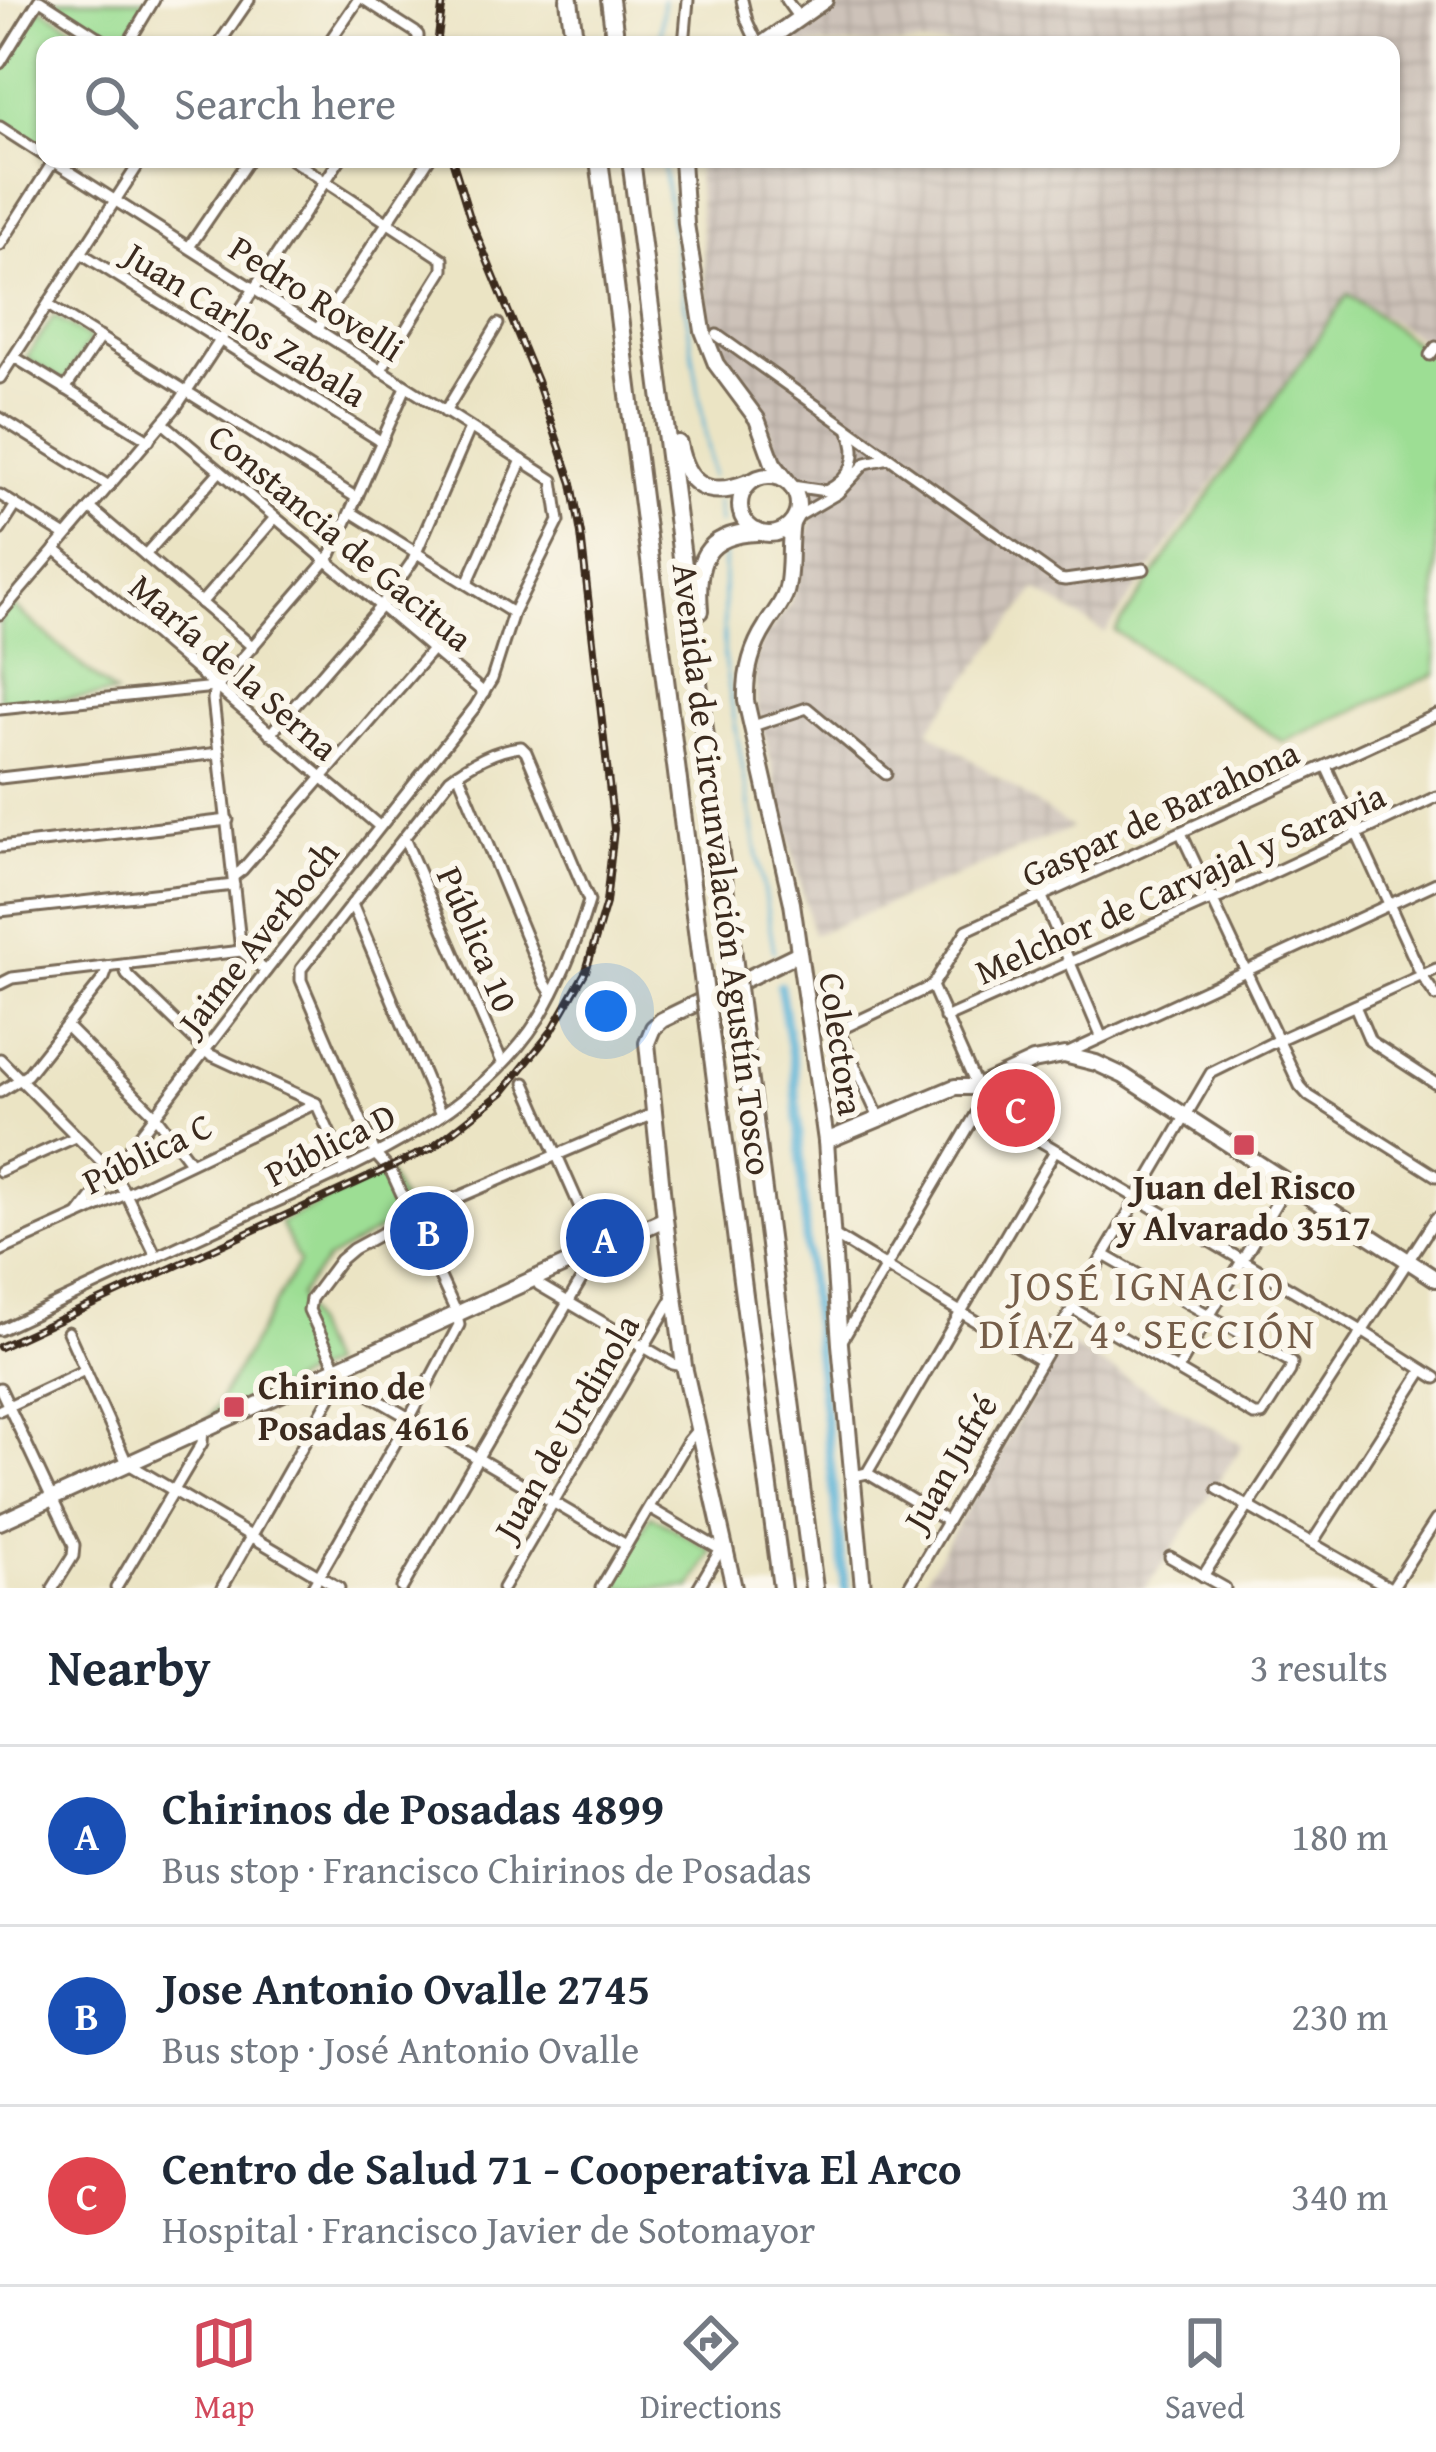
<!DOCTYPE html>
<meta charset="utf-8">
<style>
:root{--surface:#fff;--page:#f2f2f3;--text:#1f2937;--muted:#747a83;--line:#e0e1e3;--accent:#d1495b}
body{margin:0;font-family:"Gentium Book Plus",serif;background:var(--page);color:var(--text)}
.you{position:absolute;left:606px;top:1011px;width:42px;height:42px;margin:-30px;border:9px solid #fff;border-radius:50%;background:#1a73e8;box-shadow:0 0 0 18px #1a73e833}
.badge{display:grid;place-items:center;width:78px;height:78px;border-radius:50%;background:var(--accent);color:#fff;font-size:39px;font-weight:700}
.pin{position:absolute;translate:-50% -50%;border:6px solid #fff;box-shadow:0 3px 12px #0006}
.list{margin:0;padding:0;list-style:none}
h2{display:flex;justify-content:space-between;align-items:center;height:156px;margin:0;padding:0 48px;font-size:51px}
h2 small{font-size:39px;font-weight:400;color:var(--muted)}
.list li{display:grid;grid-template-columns:78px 1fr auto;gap:36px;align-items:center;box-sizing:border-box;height:180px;padding:0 48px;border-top:3px solid var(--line)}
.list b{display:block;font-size:45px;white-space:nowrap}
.list p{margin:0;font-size:39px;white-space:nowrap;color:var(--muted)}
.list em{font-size:39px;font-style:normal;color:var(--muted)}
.icon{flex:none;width:66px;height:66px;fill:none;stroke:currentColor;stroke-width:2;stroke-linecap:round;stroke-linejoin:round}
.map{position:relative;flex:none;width:1436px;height:1588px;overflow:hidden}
.search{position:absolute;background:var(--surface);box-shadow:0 3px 9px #0004;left:36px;right:36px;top:36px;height:132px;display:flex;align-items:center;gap:30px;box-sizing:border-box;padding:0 42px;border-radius:24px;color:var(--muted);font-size:45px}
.sheet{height:696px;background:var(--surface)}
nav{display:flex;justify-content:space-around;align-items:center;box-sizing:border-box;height:168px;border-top:3px solid var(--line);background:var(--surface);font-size:33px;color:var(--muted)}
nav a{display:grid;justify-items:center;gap:6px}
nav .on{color:var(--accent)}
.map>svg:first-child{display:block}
.industrial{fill:url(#industrial-grid)}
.park{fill:#9dde94;stroke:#6c8459;stroke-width:3}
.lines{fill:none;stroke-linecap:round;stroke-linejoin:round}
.stream{stroke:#56b0d4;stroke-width:3}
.canal{stroke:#56b0d4;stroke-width:9}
.minor-casing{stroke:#796b58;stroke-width:15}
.secondary-casing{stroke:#796b58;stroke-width:20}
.motorway-casing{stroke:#796b58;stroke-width:22}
.minor{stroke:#fff;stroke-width:9}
.secondary{stroke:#fff;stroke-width:14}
.motorway{stroke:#fff;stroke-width:16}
.rail-casing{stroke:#3b2a1e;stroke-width:8}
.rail{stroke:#fbf7ec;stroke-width:3;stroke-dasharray:9;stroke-linecap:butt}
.motorway-bridge-casing{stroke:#796b58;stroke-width:22;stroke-linecap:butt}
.motorway-bridge{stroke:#fff;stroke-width:16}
.poi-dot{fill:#d1495b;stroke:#fbf7ec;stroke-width:4.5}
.labels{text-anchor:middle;stroke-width:12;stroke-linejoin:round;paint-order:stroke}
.street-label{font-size:36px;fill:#3b2a1e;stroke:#fbf7ec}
.poi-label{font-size:36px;font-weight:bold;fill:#3b2a1e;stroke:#fbf7ec}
.quarter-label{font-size:42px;letter-spacing:3px;fill:#755d48;stroke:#fbf7ec}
</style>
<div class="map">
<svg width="1436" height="1588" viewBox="0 0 1436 1588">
<defs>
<pattern id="industrial-grid" width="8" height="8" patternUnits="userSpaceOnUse" patternTransform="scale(3)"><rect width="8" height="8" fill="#cdc2b9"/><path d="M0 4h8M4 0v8" fill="none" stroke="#b1a79f"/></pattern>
</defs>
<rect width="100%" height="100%" fill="#fbf7ec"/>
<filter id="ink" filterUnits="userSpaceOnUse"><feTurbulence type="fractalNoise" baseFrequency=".00833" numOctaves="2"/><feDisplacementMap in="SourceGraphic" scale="24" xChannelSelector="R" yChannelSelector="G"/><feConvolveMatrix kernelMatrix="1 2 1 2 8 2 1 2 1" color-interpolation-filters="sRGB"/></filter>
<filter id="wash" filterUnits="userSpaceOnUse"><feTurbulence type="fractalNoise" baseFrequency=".004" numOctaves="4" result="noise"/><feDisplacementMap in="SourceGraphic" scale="48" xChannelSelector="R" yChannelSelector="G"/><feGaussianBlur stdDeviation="2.7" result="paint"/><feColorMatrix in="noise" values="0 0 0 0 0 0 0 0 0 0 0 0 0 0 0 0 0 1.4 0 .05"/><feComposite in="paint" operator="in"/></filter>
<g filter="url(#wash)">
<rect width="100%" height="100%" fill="#ebe4c4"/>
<!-- industrial -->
<g class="industrial">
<polygon points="849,0 1436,0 1436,348 1348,295 1105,633 1036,590 928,730 1072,828 813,935 757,706 754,660 763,638 789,606 795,586 796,564 817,505 813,484 779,463 767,425 714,343 708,315 697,174 699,159 1391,159 1391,45 786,45"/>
<polygon points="1064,1342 1243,1445 1146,1588 920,1588"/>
</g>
<!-- park -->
<g class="park">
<polygon points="49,0 150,0 121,45 117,45"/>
<polygon points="40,8 105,45 45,45 45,153 0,124 0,71"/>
<polygon points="1348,294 1436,358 1436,674 1283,742 1115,631"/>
<polygon points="54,316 91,339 64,381 26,358"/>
<polygon points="10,603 115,694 0,706 0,615"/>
<polygon points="388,1171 407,1214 327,1260 299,1295 328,1365 208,1420 299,1262 280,1223"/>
<polygon points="651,1515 712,1551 691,1588 622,1588 611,1581"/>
</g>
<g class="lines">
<!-- stream -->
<g class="stream">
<polyline points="660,45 663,0"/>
<polyline points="662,159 712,476"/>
<polyline points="717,501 720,523"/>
<polyline points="724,552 724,659 774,951"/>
</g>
<!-- canal -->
<polyline class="canal" points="780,986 795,1075 808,1271 845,1588"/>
</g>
</g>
<g filter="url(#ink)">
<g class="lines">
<defs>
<g id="minor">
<polyline points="40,0 110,45"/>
<polyline points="365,0 415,32 418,35 418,45"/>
<polyline points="742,0 747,21 758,45"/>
<polyline points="786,0 799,18"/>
<polyline points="127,45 154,0"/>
<polyline points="218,45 249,0"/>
<polyline points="327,45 358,0"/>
<polyline points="684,45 688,0"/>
<polyline points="0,63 39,0"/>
<polyline points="0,127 45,156"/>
<polyline points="50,159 553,480 559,521 513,613 492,679 475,707 266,971 78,1216"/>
<polyline points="291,159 443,259 443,270 380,371"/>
<polyline points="0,245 55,159"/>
<polyline points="189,247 249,159"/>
<polyline points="81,253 382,442"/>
<polyline points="48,305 357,498"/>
<polyline points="317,330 429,159"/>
<polyline points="717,335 1059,579 1065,580 1144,569"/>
<polyline points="1430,355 1436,347"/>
<polyline points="14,357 149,440"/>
<polyline points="0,378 142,159"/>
<polyline points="65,389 100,337"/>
<polyline points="445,412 498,324"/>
<polyline points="0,418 109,486"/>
<polyline points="163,423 484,693"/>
<path d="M792,486L826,491C851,478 861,457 849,431"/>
<polyline points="0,495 66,536"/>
<polyline points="90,508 253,647"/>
<polyline points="351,512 513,613"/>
<polyline points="795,518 838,493 866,463 889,458"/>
<polyline points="0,530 16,505"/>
<polyline points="55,549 379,826"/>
<polyline points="145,555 220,471"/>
<polyline points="467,584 522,460"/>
<polyline points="201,603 274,519"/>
<polyline points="0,614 176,407 340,159"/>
<polyline points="215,687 213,699 241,951 266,971"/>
<polyline points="0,709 215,687 220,684 331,555 406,387"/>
<polyline points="750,727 807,708 886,774"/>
<polyline points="270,734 381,606 412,562 470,428"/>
<polyline points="1326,766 1422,976 1436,996"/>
<polyline points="458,773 545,983 552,994"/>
<polyline points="0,778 219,753"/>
<polyline points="1181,833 1300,1086 1309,1096 1436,1176"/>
<polyline points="404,838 502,1062"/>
<polyline points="0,847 228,820"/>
<polyline points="234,876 242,870 432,650"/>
<polyline points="1042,897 1101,1036"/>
<polyline points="352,904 441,1115"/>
<polyline points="0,911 234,885"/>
<polyline points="124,965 127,975 209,1054 316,1103 346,1169"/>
<polyline points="816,982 880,1120"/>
<polyline points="0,984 12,978 241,951"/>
<polyline points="932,986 977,1087 981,1106 1362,1331 1436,1378"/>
<polyline points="1355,1006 1370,1041 1436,1084"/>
<polyline points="945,1018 1203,903 1221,897 1436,797"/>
<polyline points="67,1027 154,1114 190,1162"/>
<polyline points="839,1030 932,986 967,930 1436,715"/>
<polyline points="1064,1055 1436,883"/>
<polyline points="0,1059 111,1171 126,1194 156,1256"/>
<polyline points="525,1083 598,1248"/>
<polyline points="0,1092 27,1075 104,978 108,967"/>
<polyline points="0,1171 76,1137"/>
<polyline points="834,1235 1041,1361"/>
<polyline points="0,1251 126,1194 316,1103"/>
<polyline points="535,1278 539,1285 673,1364 684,1366"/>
<polyline points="1072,1308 1254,1415 1262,1415 1290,1371 1292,1363 1289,1361 1104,1255"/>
<path d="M0,1330C80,1292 159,1255 240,1218C343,1171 476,1119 539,1018C560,983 577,941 589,901L526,752L521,747C497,749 469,764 450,779L301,969V980L376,1155L392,1173L457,1314L459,1325L409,1419L312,1588"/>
<polyline points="68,1332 127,1463 339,1588"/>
<polyline points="840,1344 981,1106"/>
<polyline points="1178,1369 1288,1183"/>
<polyline points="341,1378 309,1310 311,1299 340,1260 353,1249 412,1217 655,1113"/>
<polyline points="341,1378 626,1545"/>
<polyline points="0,1388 74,1545 73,1556 53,1588"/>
<polyline points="0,1410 85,1370"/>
<polyline points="867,1473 947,1521"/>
<polyline points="854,1476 867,1473 1055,1151"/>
<polyline points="1218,1489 1390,1588"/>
<polyline points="649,1508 721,1550"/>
<polyline points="1312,1543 1423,1370"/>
<polyline points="1170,1557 1225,1588"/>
<polyline points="1203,1576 1436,1218"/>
<polyline points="116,1588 202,1443 203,1429"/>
<polyline points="222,1588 341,1378"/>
<polyline points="402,1588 584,1275 586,1263 583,1255"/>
<polyline points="503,1588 675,1294"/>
<polyline points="601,1588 688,1441 699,1428"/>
<polyline points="698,1588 721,1549"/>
<polyline points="908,1588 1211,1073 1278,1040 1436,969"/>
<polyline points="1392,1588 1436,1520"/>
</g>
<g id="secondary">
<polyline points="761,45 825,0"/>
<polyline points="682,159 686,224 703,331 716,364 757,419 773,463 787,481"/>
<circle cx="769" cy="505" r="29"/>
<path d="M792,523C788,545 792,571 786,592C782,605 773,614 766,626C751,649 745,673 746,701L792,903L826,1141L840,1344L863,1588"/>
<polyline points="826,1141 955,1087 977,1087 1033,1061 1064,1055 1096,1063 1124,1076 1436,1279"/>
<polyline points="0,1522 665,1219"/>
<polyline points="734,1588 684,1366 665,1219 647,1043 653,1028 662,1020 799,953"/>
</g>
<g id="motorway">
<polyline points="569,0 575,45"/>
<polyline points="610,0 616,45"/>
<polyline points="599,159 702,970"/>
<polyline points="631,159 733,956"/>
<path d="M678,444C686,486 708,499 748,483"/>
<path d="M699,611C695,563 703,534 757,532"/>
<polyline points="744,1043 814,1588"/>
<polyline points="713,1057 782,1588"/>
</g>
</defs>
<!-- minor casing -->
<use href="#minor" class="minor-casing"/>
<!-- secondary casing -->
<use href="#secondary" class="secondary-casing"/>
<!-- motorway casing -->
<use href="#motorway" class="motorway-casing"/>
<!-- minor -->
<use href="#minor" class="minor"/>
<!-- secondary -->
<use href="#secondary" class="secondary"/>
<!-- motorway -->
<use href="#motorway" class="motorway"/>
<defs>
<g id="rail">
<polyline points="437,45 443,0"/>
<polyline points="0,1347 432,1148 503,1092 551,1032 586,971 606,903 614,829 581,534 572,483 537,381 471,221 452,159"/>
</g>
</defs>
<!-- rail casing -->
<use href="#rail" class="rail-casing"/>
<!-- rail -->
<use href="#rail" class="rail"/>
<defs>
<g id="motorway-bridge">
<polyline points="733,956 744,1043"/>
<polyline points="702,970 713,1057"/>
</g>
</defs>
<!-- motorway-bridge casing -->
<use href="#motorway-bridge" class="motorway-bridge-casing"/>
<!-- motorway-bridge -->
<use href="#motorway-bridge" class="motorway-bridge"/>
</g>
</g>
<!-- markers -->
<g class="poi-dot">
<rect x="1232" y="1133" width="24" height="24" rx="6"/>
<rect x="222" y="1395" width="24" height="24" rx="6"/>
</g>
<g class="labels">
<!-- street labels -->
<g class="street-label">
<text transform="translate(317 298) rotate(33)" y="13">Pedro Rovelli</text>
<text transform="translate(246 324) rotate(32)" y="13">Juan Carlos Zabala</text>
<text transform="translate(341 537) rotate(40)" y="13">Constancia de Gacitua</text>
<text transform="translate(234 667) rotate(41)" y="13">María de la Serna</text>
<text transform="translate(1160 813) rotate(-25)" y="13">Gaspar de Barahona</text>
<text transform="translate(723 869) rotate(83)" y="13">Avenida de Circunvalación Agustín Tosco</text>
<text transform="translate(1180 883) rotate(-24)" y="13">Melchor de Carvajal y Saravia</text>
<text transform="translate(258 937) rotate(-52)" y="13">Jaime Averboch</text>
<text transform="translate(478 939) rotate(67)" y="13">Pública 10</text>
<text transform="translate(842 1044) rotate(82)" y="13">Colectora</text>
<text transform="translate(330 1144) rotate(-27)" y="13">Pública D</text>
<text transform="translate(147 1153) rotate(-26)" y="13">Pública C</text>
<text transform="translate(566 1427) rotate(-60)" y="13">Juan de Urdinola</text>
<text transform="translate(950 1462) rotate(-60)" y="13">Juan Jufré</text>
</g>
<!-- poi labels -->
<g class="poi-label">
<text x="1244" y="1199">Juan del Risco<tspan x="1244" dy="41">y Alvarado 3517</tspan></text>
<text x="258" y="1399" text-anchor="start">Chirino de<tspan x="258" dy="41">Posadas 4616</tspan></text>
</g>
<!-- quarter labels -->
<g class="quarter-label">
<text x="1148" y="1300">JOSÉ IGNACIO<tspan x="1148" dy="48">DÍAZ 4° SECCIÓN</tspan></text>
</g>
</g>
</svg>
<div class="you"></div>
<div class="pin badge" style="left:605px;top:1238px;background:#1a4fb4">A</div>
<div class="pin badge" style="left:429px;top:1231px;background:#1a4fb4">B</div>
<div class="pin badge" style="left:1016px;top:1108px;background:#e0444e">C</div>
<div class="search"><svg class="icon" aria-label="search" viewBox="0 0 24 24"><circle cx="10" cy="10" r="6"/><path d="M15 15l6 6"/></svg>Search here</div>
</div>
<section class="sheet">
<h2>Nearby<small>3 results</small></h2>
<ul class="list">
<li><span class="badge" style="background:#1a4fb4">A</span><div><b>Chirinos de Posadas 4899</b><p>Bus stop · Francisco Chirinos de Posadas</p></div><em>180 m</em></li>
<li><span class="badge" style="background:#1a4fb4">B</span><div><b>Jose Antonio Ovalle 2745</b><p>Bus stop · José Antonio Ovalle</p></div><em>230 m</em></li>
<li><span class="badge" style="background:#e0444e">C</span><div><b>Centro de Salud 71 - Cooperativa El Arco</b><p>Hospital · Francisco Javier de Sotomayor</p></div><em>340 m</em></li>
</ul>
</section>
<nav>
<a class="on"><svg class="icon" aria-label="map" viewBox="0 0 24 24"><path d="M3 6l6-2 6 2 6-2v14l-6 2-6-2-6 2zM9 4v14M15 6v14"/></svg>Map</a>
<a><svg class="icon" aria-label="directions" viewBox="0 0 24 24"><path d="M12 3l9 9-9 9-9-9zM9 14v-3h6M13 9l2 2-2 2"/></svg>Directions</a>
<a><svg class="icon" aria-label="saved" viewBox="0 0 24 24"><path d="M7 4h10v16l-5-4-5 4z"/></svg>Saved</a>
</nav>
